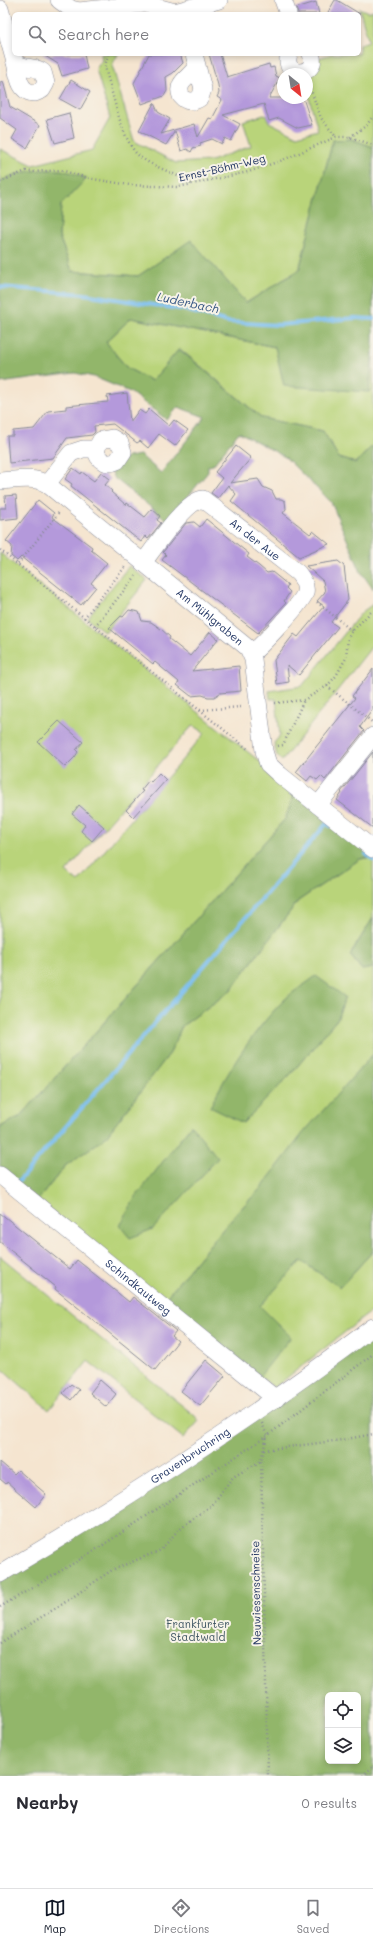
<!DOCTYPE html>
<meta charset="utf-8">
<style>
:root{--surface:#fff;--page:#f2f2f3;--text:#2b2b33;--muted:#7c7c81;--line:#e1e1e2;--accent:#111827}
body{margin:0;font-family:Mali,sans-serif;background:var(--page);color:var(--text)}
.controls{position:absolute;right:12px;bottom:12px;display:grid;overflow:hidden;border-radius:6px;box-shadow:0 2px 6px #0003}
.controls button{width:36px;height:36px;display:grid;place-items:center;padding:0;border:0;border-bottom:1px solid var(--line);background:var(--surface);color:var(--text);font:20px sans-serif}
.compass{position:absolute;left:277px;top:68px;width:36px;height:36px;border-radius:50%;background:var(--surface);box-shadow:0 2px 6px #0003;rotate:150deg}
.list{margin:0;padding:0;list-style:none}
h2{display:flex;justify-content:space-between;align-items:center;height:52px;margin:0;padding:0 16px;font-size:17px}
h2 small{font-size:13px;font-weight:400;color:var(--muted)}
.icon{flex:none;width:22px;height:22px;fill:none;stroke:currentColor;stroke-width:2;stroke-linecap:round;stroke-linejoin:round}
.map{position:relative;flex:none;width:373px;height:1776px;overflow:hidden}
.search{position:absolute;background:var(--surface);box-shadow:0 2px 6px #0003;left:12px;right:12px;top:12px;height:44px;display:flex;align-items:center;gap:10px;box-sizing:border-box;padding:0 14px;border-radius:6px;color:var(--muted);font-size:15px}
.sheet{height:112px;background:var(--surface)}
nav{display:flex;justify-content:space-around;align-items:center;box-sizing:border-box;height:56px;border-top:1px solid var(--line);background:var(--surface);font-size:11px;color:var(--muted)}
nav a{display:grid;justify-items:center;gap:2px}
nav .on{color:var(--accent)}
.map>svg:first-child{display:block}
.green{fill:#b9d47a;stroke:#6a826c;fill-rule:evenodd}
.forest{fill:#92b66a;stroke:#567264;fill-rule:evenodd}
.lines{fill:none;stroke-linecap:round;stroke-linejoin:round}
.stream{stroke:#79bef0;stroke-width:4}
.building{fill:#b499db}
.minor-casing{stroke:#888a97;stroke-width:18}
.path{stroke:#888a97;stroke-width:2.5;stroke-dasharray:1 3;stroke-linecap:butt}
.minor{stroke:#fff;stroke-width:17}
.labels{text-anchor:middle;stroke-width:4;stroke-linejoin:round;paint-order:stroke}
.street-label{font-size:11px;fill:#1b2f5e;stroke:#f7f3e8}
.park-label{font-size:11px;fill:#425865;stroke:#f7f3e8}
.water-label{font-size:12px;font-style:italic;fill:#325382;stroke:#f7f3e8}
</style>
<div class="map">
<svg width="373" height="1776" viewBox="0 0 373 1776">
<rect width="100%" height="100%" fill="#f7f3e8"/>
<filter id="ink" filterUnits="userSpaceOnUse"><feTurbulence type="fractalNoise" baseFrequency=".025" numOctaves="2"/><feDisplacementMap in="SourceGraphic" scale="8" xChannelSelector="R" yChannelSelector="G"/><feConvolveMatrix kernelMatrix="1 2 1 2 8 2 1 2 1" color-interpolation-filters="sRGB"/></filter>
<filter id="wash" filterUnits="userSpaceOnUse"><feTurbulence type="fractalNoise" baseFrequency=".012" numOctaves="4" result="noise"/><feDisplacementMap in="SourceGraphic" scale="16" xChannelSelector="R" yChannelSelector="G"/><feGaussianBlur stdDeviation="0.9" result="paint"/><feColorMatrix in="noise" values="0 0 0 0 0 0 0 0 0 0 0 0 0 0 0 0 0 1.4 0 .05"/><feComposite in="paint" operator="in"/></filter>
<g filter="url(#wash)">
<rect width="100%" height="100%" fill="#f5e5d0"/>
<!-- green -->
<g class="green">
<path d="M359,8L368,12L373,10V147L351,139L333,140L299,270L246,303L191,241L138,276L72,271L59,236L61,205L86,178C57,173 26,164 0,182V149L33,165L92,150L110,118L96,69L102,60L101,54H118L112,65L134,141L176,163L211,161L251,146L243,121L264,115L267,116L269,122L297,136L318,130L307,90V77L319,58L332,54H359V45L369,42Z"/>
<polygon points="131,318 275,347 369,392 373,346 373,445 356,463 339,458 323,431 262,418 180,349 152,381 127,368 106,342"/>
<path d="M0,553L263,764L295,793L285,819L21,1116L0,1127ZM193,725L205,733L78,882L66,872Z"/>
<polygon points="129,566 147,580 105,632 87,618"/>
<polygon points="373,604 373,645 282,761 277,756 274,743 280,736 276,699 270,699 269,691 302,686 362,612"/>
<path d="M373,857V918L350,955L362,970L373,968V1054L261,1188L233,1217L163,1301L38,1200L65,1166L105,1137L170,1053L182,1026L230,991L298,901L360,859ZM338,1018L290,1075L266,1098Z"/>
<polygon points="373,1251 373,1310 274,1388 260,1376 260,1306 301,1260 340,1287"/>
<polygon points="0,1256 195,1416 199,1421 183,1438 88,1361 49,1410 0,1367"/>
</g>
<!-- forest -->
<g class="forest">
<path d="M351,139L373,147V346L369,392L284,386L275,347L131,318L106,342L127,368L152,381L179,349L262,418L323,431L339,458L356,463L373,445V589L361,572L331,502L285,457L239,432L213,465L208,466V472L168,521L113,477L112,469L128,457L140,455L161,473L205,417L178,407L167,420L130,392L94,377L75,373L0,383V182C16,171 40,169 60,170C68,171 78,175 87,178L61,205L59,236L72,271L138,276L191,240L246,303L299,270L333,140Z"/>
<polygon points="295,793 373,857 360,859 298,901 230,991 182,1026 170,1053 105,1138 65,1166 38,1200 0,1169 0,1127 21,1116 285,819"/>
<polygon points="373,918 373,968 362,970 350,955"/>
<path d="M316,976L345,997L338,1018L290,1075L243,1123L210,1107C229,1069 253,1031 284,1000C293,991 306,984 316,976Z"/>
<polygon points="373,1054 373,1251 340,1287 301,1261 260,1306 291,1337 260,1376 163,1301 233,1217 261,1188 304,1132"/>
<polygon points="191,1125 218,1158 153,1229 130,1238 120,1226 135,1198"/>
<path d="M373,1336V1776H0V1581ZM328,1695H358V1761H328Z"/>
</g>
<g class="lines">
<!-- stream -->
<g class="stream">
<polyline points="0,287 84,294 185,310 228,322 279,325 355,318 373,319"/>
<polyline points="366,854 373,860"/>
<polyline points="18,1182 327,823 330,826"/>
</g>
</g>
<g id="blocks">
<!-- building -->
<g class="building">
<polygon points="335,0 337,0 360,14 327,14"/>
<polygon points="316,2 319,14 298,14 296,8"/>
<polygon points="42,54 84,54 87,69 62,76 58,64"/>
<polygon points="149,54 180,54 183,63 173,73 166,77 167,91 164,96 142,104 134,83"/>
<polygon points="209,54 220,54 227,77 269,64 270,68 274,67 276,76 280,78 269,98 303,98 312,125 298,128 279,118 269,121 264,104 223,115 240,124 231,141 225,138 222,144 212,139 200,143 201,146 193,148 191,152 187,149 181,151 175,131 166,145 139,131 154,103 158,112 170,119 161,134 194,124 198,137 209,118 212,119 222,100 217,97 219,93 218,85"/>
<polygon points="71,80 90,92 80,110 60,99"/>
<polygon points="3,81 10,107 40,125 27,148 12,139 17,130 0,118 0,82"/>
<polygon points="69,113 74,138 55,143 47,119"/>
<polygon points="127,393 130,422 139,410 145,414 149,409 169,426 174,420 188,430 175,446 159,434 148,448 140,441 137,443 113,424 94,426 95,432 92,435 67,438 53,458 9,463 7,436 13,436 13,431 34,429 48,411 66,409 66,406 108,402 107,396"/>
<polygon points="236,446 251,458 230,483 258,479 263,487 272,491 276,499 281,499 285,501 286,509 283,513 310,534 313,531 329,544 299,557 231,501 236,494 228,485 218,498 211,493 222,478 215,472"/>
<polygon points="73,468 81,474 82,472 94,481 101,472 110,479 105,485 112,491 111,492 126,505 127,503 145,517 152,509 160,516 157,520 161,523 148,539 145,536 141,542 71,486 72,484 65,479"/>
<polygon points="16,495 18,518 0,520 0,508 6,508 5,496"/>
<polygon points="38,500 54,513 52,517 92,547 91,550 107,563 91,583 96,587 81,605 21,557 17,561 11,556 12,546 6,541"/>
<polygon points="206,519 249,554 247,557 259,566 267,573 272,572 288,585 286,588 290,592 284,601 286,603 258,633 162,560 166,555 163,552 186,523 194,522 200,527"/>
<polygon points="338,561 344,566 348,600 331,622 338,627 299,675 287,665 289,682 277,684 274,660 294,634 298,637 324,606 317,601 325,592 323,581 306,566"/>
<polygon points="129,610 139,612 142,621 151,622 161,629 170,637 169,639 190,656 210,632 218,639 192,671 239,666 241,691 220,693 214,697 208,697 202,695 191,696 177,685 179,682 155,662 153,664 109,628 121,616 123,617"/>
<polygon points="373,669 373,709 360,727 364,731 325,780 321,776 317,780 311,776 307,781 296,772 355,698 352,696"/>
<polygon points="59,721 83,742 76,750 78,752 75,757 65,767 38,742"/>
<polygon points="373,752 373,828 337,800 342,793 341,792"/>
<polygon points="159,773 166,780 133,817 126,810 143,791 141,790 149,780 151,782"/>
<polygon points="79,805 104,827 92,841 81,831 85,825 72,814"/>
<polygon points="0,1213 70,1269 77,1260 129,1302 133,1297 176,1331 172,1336 178,1341 155,1370 55,1289 56,1287 0,1242"/>
<polygon points="206,1360 225,1376 200,1406 181,1391"/>
<polygon points="100,1380 116,1394 106,1407 90,1393"/>
<polygon points="71,1384 79,1390 71,1400 63,1393"/>
<polygon points="0,1462 14,1474 18,1470 46,1494 36,1507 7,1482 6,1484 0,1479"/>
</g>
</g>
</g>
<g filter="url(#ink)">
<use href="#blocks" fill-opacity="0" stroke="#888a97" stroke-width="1"/>
<g class="lines">
<defs>
<g id="minor">
<polyline points="59,0 71,9 79,11 145,4 175,12 219,0"/>
<polyline points="283,0 288,14"/>
<polyline points="0,9 15,62"/>
<path d="M194,54L203,89L200,98C193,103 186,102 181,96C175,81 192,77 197,65"/>
<path d="M289,54C281,79 320,77 311,54"/>
<path d="M15,62C24,70 34,65 43,72L46,83L42,90L35,93C19,93 18,75 15,62Z"/>
<path id="s1" d="M0,481C15,480 34,476 47,484L248,648L253,659L264,751L268,764L280,775L373,849"/>
<path d="M47,484L71,453L83,449H96L101,440L112,438L120,443L123,452L117,461C107,466 97,461 96,449"/>
<path id="s2" d="M143,563C155,547 185,501 203,499L298,573C302,578 307,585 305,593C302,603 261,646 252,653"/>
<polyline points="318,805 373,736"/>
<path id="s3" d="M0,1175L276,1399"/>
<path id="s4" d="M0,1574C129,1498 254,1417 373,1327"/>
</g>
</defs>
<!-- minor casing -->
<use href="#minor" class="minor-casing"/>
<!-- path -->
<g class="path">
<path d="M108,54L105,66L107,75C114,97 122,141 139,156C154,168 175,172 191,184"/>
<polyline points="309,85 321,118 336,137"/>
<polyline points="350,137 367,125 373,116"/>
<polyline points="0,182 26,171 32,172 61,170 87,178 130,185 178,187 248,172 283,160 336,137 350,137 373,145"/>
<polyline points="0,550 249,750"/>
<polyline points="18,564 60,511"/>
<polyline points="317,602 352,631"/>
<polyline points="84,618 125,567"/>
<polyline points="95,626 136,576"/>
<polyline points="327,686 372,722"/>
<polyline points="275,703 304,700 327,686 336,676 346,658 348,638 352,631 373,610"/>
<polyline points="200,710 241,707"/>
<polyline points="278,746 283,745 304,700"/>
<polyline points="262,1423 267,1436 261,1460 268,1776"/>
<polyline points="264,1450 342,1440 373,1434"/>
<polyline points="0,1607 94,1551 267,1436 373,1354"/>
<polyline points="0,1643 64,1603 112,1570 161,1550 179,1529 212,1505 233,1477 261,1461"/>
<polyline points="363,1776 373,1766"/>
</g>
<!-- minor -->
<use href="#minor" class="minor"/>
</g>
</g>
<g class="labels">
<!-- street labels -->
<g class="street-label">
<text transform="translate(222 168) rotate(-13)" y="4">Ernst-Böhm-Weg</text>
<text dy="4" stroke="none"><textPath href="#s2" startOffset="155">An der Aue</textPath></text>
<text dy="4" stroke="none"><textPath href="#s1" startOffset="258">Am Mühlgraben</textPath></text>
<text dy="4" stroke="none"><textPath href="#s3" startOffset="178">Schindkautweg</textPath></text>
<text dy="4" stroke="none"><textPath href="#s4" startOffset="224">Gravenbruchring</textPath></text>
<text transform="translate(256 1593) rotate(-91)" y="4">Neuwiesenschneise</text>
</g>
<!-- park labels -->
<g class="park-label">
<text x="198" y="1628">Frankfurter<tspan x="198" dy="13">Stadtwald</tspan></text>
</g>
<!-- water labels -->
<g class="water-label">
<text transform="translate(188 303) rotate(12)" y="4">Luderbach</text>
</g>
</g>
</svg>
<div class="controls">
<button><svg class="icon" aria-label="locate" viewBox="0 0 24 24"><circle cx="12" cy="12" r="6"/><path d="M12 2v4M12 18v4M2 12h4M18 12h4"/></svg></button>
<button><svg class="icon" aria-label="layers" viewBox="0 0 24 24"><path d="M12 4l9 5-9 5-9-5zM3 14l9 5 9-5"/></svg></button>
</div>
<svg class="compass" viewBox="-18 -18 36 36"><path d="M0-13l5 13h-10z" fill="#e53935"/><path d="M0 13l5-13h-10z" fill="#7c7c81"/></svg>
<div class="search"><svg class="icon" aria-label="search" viewBox="0 0 24 24"><circle cx="10" cy="10" r="6"/><path d="M15 15l6 6"/></svg>Search here</div>
</div>
<section class="sheet">
<h2>Nearby<small>0 results</small></h2>
<ul class="list">
</ul>
</section>
<nav>
<a class="on"><svg class="icon" aria-label="map" viewBox="0 0 24 24"><path d="M3 6l6-2 6 2 6-2v14l-6 2-6-2-6 2zM9 4v14M15 6v14"/></svg>Map</a>
<a><svg class="icon" aria-label="directions" viewBox="0 0 24 24"><path d="M12 3l9 9-9 9-9-9zM9 14v-3h6M13 9l2 2-2 2"/></svg>Directions</a>
<a><svg class="icon" aria-label="saved" viewBox="0 0 24 24"><path d="M7 4h10v16l-5-4-5 4z"/></svg>Saved</a>
</nav>
